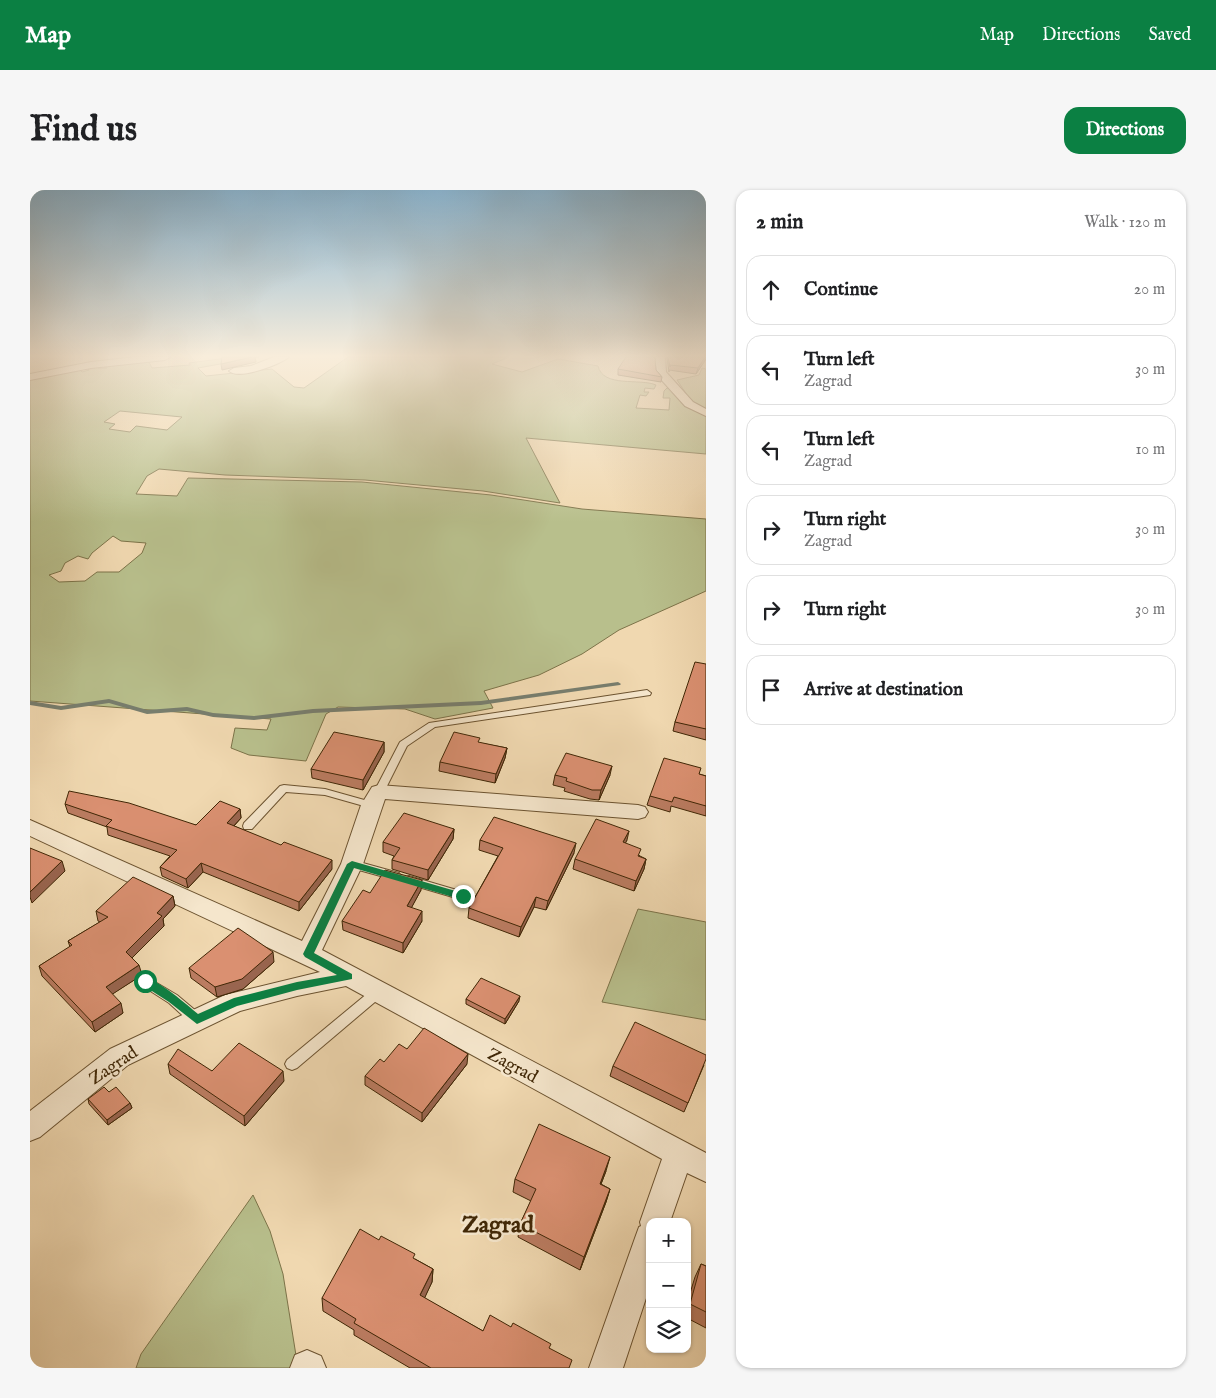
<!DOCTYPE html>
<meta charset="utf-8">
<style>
:root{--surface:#fff;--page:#f6f6f6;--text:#202124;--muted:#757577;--line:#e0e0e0;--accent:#0b8043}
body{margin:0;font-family:"IM FELL English",serif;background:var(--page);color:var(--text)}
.controls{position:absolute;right:15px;bottom:15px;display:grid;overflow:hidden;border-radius:10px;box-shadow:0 1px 4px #0004}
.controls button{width:45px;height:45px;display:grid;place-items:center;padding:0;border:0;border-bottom:1px solid var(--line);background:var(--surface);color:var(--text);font:25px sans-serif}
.stop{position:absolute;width:15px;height:15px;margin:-11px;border:4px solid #0b8043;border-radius:50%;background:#fff}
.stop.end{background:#0b8043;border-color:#fff;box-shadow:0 1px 5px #0008}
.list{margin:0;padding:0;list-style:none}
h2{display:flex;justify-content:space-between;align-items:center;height:65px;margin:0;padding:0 20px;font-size:21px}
h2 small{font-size:16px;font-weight:400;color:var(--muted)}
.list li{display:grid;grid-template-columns:32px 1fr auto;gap:15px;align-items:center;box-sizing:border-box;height:70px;margin:0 10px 10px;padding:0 10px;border:1px solid var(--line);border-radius:15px}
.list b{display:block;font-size:19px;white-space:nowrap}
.list p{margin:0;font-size:16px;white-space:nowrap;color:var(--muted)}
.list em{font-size:16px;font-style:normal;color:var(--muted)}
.icon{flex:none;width:28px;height:28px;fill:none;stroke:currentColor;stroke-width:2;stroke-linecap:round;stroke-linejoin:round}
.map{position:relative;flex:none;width:676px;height:1178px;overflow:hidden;border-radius:15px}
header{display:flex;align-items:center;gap:30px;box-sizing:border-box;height:70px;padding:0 25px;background:var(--accent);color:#fff}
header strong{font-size:24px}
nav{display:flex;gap:28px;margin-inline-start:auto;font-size:18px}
.intro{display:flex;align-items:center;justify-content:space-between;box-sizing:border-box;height:120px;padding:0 30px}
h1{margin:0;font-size:35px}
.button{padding:12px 22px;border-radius:15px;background:var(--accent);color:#fff;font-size:18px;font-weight:700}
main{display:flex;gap:30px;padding:0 30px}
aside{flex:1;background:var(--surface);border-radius:15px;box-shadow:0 1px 4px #0004}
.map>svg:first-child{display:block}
.green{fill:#b8bf8c;stroke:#7c7349;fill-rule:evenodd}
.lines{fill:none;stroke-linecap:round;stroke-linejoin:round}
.stream{fill:#787e6e;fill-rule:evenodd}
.lane-casing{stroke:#6c5330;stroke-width:2}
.street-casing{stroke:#6c5330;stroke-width:2}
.lane{fill:#f5e6cc;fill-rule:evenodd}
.street{fill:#f5e6cc;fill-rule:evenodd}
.wall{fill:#bb7c61;stroke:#402706}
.shaded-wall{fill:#99654f;stroke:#402706}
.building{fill:#da9071;stroke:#402706}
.route{fill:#0b8043}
.labels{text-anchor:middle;stroke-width:5;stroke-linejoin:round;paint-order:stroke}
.near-street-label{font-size:18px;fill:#402706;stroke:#f5e6cc}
.near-district-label{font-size:24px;font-weight:bold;fill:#402706;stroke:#f5e6cc}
</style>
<header>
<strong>Map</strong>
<nav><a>Map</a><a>Directions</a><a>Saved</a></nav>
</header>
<div class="intro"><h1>Find us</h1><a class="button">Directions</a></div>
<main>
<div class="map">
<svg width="676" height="1178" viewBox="0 0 676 1178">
<rect width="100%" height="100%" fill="#f0d8b0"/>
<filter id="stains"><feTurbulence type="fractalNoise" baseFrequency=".004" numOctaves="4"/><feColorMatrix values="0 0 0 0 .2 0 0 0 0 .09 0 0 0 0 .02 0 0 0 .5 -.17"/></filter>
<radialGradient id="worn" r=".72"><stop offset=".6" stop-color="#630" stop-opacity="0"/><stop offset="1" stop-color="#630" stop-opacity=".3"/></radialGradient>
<!-- green -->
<g class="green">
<path d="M205,167H229L168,178L176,186L242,179L264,197L274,198L318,167H479L462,174L492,182L528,169L568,176C573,198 610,188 626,195L624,199L615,198L614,202H619L616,206L610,205L606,218L639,220L640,208H633L634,201L637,198L640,199L654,214L676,225V264L496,248L530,313L453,301L335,290L195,285L129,279L117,286L106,304L147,306L158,288L332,292L461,305L552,319L676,329V401L589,440L552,464L509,485L454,501L463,518L405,529L375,519L308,517L296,524L276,571L219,565L201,558L205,538L237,540L241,529L0,511V188L48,178L52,182L59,180L56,176L67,175L68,178H77L76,173L118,170L122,178L160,175L159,173ZM90,221L152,227L137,240L106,236L100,242L79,239L85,234L74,232ZM83,346L91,351L116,353L112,363L89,382H67L55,391L29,392L19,385L31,381L35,373L48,366L58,369L62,363Z"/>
<polygon points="672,178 676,179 676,220 661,211 647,190 669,185"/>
<polygon points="608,719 676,732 676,830 572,812"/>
<polygon points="223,1005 240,1041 253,1084 268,1178 106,1178 111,1164"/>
</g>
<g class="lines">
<!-- stream -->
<polygon class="stream" points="588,492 591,494 590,495 451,515 283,523 224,530 183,527 157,521 117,524 79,513 31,520 0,515 0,511 31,516 79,509 117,520 157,517 183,523 224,526 283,519 451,511"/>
<defs>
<g id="lane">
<polygon points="617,500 621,503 620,505 405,537 377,556 353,604 349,605 344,602 370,552 399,533"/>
<polygon points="254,595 295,599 345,613 346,615 341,618 295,605 256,602 222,639 214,639 213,636 214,633 250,596"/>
<polygon points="322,670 369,683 371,686 369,689 365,690 318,677 316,674 318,671"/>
<polygon points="379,686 437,703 439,706 437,709 433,710 375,693 373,690 375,687"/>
<polygon points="115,786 147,805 172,826 173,830 172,834 167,835 162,834 139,813 111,795 109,791 111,787"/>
<polygon points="348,797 352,798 354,802 352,806 267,878 262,880 257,878 255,874 257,870 344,798"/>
</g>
<g id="street">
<polygon points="105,167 140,167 135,170 61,178 0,190 0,184 61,172"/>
<path d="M244,167H259C249,175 209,190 199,181L204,178L221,176Z"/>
<polygon points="625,167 635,167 636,182 663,212 676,219 676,226 655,216 627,185"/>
<polygon points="349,595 608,615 615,617 618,622 615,627 608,629 355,609 333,674 292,760 676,963 676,992 657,983 640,1032 620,1032 620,1096 593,1178 559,1178 605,1048 609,1037 611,1036 610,1032 632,969 316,796 267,806 210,821 98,875 10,947 0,951 0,921 80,859 195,805 290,782 0,646 0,630 272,751 311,674 331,615 342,597"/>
<polygon points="277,1160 291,1166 296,1178 260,1178 265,1165"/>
</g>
</defs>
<!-- lane casing -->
<use href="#lane" class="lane-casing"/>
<!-- street casing -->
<use href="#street" class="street-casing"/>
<!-- lane -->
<use href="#lane" class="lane"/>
<!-- street -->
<use href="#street" class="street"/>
</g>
<!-- wall -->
<g class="wall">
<polygon points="637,167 676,167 676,169 666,184 639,180 639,182"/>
<polygon points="588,179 626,180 632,187 631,192 588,185"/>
<polygon points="676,474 676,550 643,541 645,532"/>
<polygon points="354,552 354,562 333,600 282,588 281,579"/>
<polygon points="450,553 477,558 475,568 465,593 409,581 410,572"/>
<polygon points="669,584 676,586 676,626 641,616 640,622 617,615 620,606"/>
<polygon points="525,585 580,585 569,610 560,609 534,601 535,598 523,595"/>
<polygon points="35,614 166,635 210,619 211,628 204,636 302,679 269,721 173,682 158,698 132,686 130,677 140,666 78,645 77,637 38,623"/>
<polygon points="424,639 423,649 398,690 362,679 362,670 364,666 353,662 353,652"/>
<polygon points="450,650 544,663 516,720 504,717 489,747 438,728 439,718 468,666 449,660"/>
<polygon points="597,650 595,653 610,666 616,669 614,679 604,701 543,679 545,669"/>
<polygon points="391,700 381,718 392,731 373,763 313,740 312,731 340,703"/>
<polygon points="143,706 145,716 133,729 134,736 102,768 112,785 82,804 93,823 65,842 12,786 9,776 40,757 38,751 70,732 68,731 66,721"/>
<polygon points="244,772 213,799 187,807 161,788 159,778"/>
<polygon points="436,809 489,811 475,834 436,814"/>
<polygon points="377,859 437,874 392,932 335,895 335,886 354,872"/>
<polygon points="138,874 182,881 254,891 215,936 140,884"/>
<polygon points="674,875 654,922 580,886 583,876"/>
<polygon points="79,902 100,913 102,918 78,935 59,914 58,909"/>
<polygon points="576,981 571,994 580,999 576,1012 550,1080 488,1047 490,1034 501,1011 483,1002 485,989"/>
<polygon points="385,1069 403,1079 402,1092 394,1108 453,1141 519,1158 539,1178 380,1178 324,1145 324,1140 293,1121 292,1108"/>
<polygon points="671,1074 676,1076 676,1138 657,1128 657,1113 665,1087"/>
<polygon points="676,1171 676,1178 672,1178"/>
</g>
<!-- shaded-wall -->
<g class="shaded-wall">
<polygon points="222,167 225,167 226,172 192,180 191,174"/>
<polygon points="675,167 676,167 676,169 666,184 668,178"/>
<polygon points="354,552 354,562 333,600 333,590"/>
<polygon points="477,558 475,568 465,593 466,584"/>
<polygon points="582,576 580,585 569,610 571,600"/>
<polygon points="210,619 211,628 198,642 197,633"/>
<polygon points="424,639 423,649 398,690 398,680"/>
<polygon points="599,641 597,650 591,662 593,652"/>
<polygon points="546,653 544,663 516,720 518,711"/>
<polygon points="616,669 614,679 604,701 606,691"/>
<polygon points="302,670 302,679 269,721 269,712"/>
<polygon points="32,671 35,681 2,713 0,707 0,702"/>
<polygon points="171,673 173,682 158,698 156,689"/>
<polygon points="392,690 391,700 377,726 377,716"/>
<polygon points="143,706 145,716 133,729 134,736 98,772 96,762 127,723"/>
<polygon points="506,707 504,717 489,747 491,737"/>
<polygon points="392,721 392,731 373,763 373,753"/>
<polygon points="243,762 244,772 213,799 187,807 185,797"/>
<polygon points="109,775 112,785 78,807 76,797"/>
<polygon points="490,806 489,811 475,834 475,829"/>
<polygon points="91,813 93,823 65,842 62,832"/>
<polygon points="438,864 437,874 392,932 392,923"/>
<polygon points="253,881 254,891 215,936 214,926"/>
<polygon points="100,913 102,918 78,935 77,930"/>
<polygon points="580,967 576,981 566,1007 570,994"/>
<polygon points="580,999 576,1012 550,1080 554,1067"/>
<polygon points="403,1079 402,1092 390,1118 390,1105"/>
</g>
<!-- building -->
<g class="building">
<polygon points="192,167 222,167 191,174"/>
<polygon points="596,167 625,167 626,180 632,187 588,179"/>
<polygon points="638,167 675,167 668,178 640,175 640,177"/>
<polygon points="665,472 676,474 676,539 645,532"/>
<polygon points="304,542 354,552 333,590 281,579"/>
<polygon points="424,542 450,548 448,552 477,558 466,584 410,572"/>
<polygon points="536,563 582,576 571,600 562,600 536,591 537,588 525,585"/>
<polygon points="634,568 671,578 669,584 676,586 676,616 644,607 642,612 620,606"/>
<polygon points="39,601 99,613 166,635 190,611 210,619 197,633 251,655 254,652 302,670 269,712 171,673 156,689 130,677 147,660 76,636 82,630 35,614"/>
<polygon points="374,623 424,639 398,680 362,670 370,658 353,652"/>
<polygon points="464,627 546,653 518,711 506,707 491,737 439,718 473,658 450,650"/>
<polygon points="566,629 599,641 593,652 611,659 608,666 616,669 606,691 545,669"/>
<polygon points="0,658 32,671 0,702"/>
<polygon points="355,680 392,690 377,716 392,721 373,753 312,731 333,700 340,703"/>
<polygon points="103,687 143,706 127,723 132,726 96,762 109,775 76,797 91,813 62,832 9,776 42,755 38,751 78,727 66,721"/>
<polygon points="208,738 243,762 212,789 185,797 159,778"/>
<polygon points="451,788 490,806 475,829 436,809"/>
<polygon points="605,832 676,865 676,869 658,913 583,876"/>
<polygon points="394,838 438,864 392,923 335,886 350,869 354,872 369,854 377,859"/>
<polygon points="209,853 253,881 214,926 138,874 148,859 182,881"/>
<polygon points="74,897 79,902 86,897 100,913 77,930 58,909"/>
<polygon points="509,934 580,967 570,994 580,999 554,1067 490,1034 506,999 485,989"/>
<polygon points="330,1039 349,1050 351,1046 385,1064 383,1068 403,1079 390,1105 453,1141 460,1125 481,1137 483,1133 521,1154 519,1158 542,1170 539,1178 401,1178 324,1133 326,1129 292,1108"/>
<polygon points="671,1074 676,1076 676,1122 660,1114"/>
</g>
<!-- sky -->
<linearGradient id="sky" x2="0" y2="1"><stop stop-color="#8ab6d3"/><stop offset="0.5" stop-color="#f8eddb"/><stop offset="1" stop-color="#f8eddb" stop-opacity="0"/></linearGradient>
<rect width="676" height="332" fill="url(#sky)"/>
<!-- route -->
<path class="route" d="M322,671L436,704L438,706L433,710L324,678L284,763L322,784V789L267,800L207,816L167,834L139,812L111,794V788C124,785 158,816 168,824L204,808L267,792L307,785L275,767L273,764L317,674Z"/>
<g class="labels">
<!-- near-street labels -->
<g class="near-street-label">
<text transform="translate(83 875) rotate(-34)" y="6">Zagrad</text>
<text transform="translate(483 875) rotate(28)" y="6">Zagrad</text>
</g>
<!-- near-district labels -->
<g class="near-district-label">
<text x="468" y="1042">Zagrad</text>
</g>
</g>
<rect width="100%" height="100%" filter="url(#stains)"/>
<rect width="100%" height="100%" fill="url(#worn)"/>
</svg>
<div class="controls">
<button>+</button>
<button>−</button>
<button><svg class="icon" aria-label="layers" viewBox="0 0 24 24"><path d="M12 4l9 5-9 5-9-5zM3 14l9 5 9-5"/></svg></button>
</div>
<div class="stop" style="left:115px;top:791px"></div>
<div class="stop end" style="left:433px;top:706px"></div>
</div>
<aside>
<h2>2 min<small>Walk · 120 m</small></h2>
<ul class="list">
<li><svg class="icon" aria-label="ahead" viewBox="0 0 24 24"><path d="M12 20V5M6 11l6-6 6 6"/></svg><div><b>Continue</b></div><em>20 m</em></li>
<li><svg class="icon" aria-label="left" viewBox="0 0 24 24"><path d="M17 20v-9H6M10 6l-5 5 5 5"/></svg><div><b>Turn left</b><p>Zagrad</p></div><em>30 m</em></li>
<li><svg class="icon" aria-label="left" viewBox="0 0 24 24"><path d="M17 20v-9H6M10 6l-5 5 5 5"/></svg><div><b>Turn left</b><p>Zagrad</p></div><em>10 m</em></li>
<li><svg class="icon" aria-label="right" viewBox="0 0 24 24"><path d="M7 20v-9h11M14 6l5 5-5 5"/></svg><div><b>Turn right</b><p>Zagrad</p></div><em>30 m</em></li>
<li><svg class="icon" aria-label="right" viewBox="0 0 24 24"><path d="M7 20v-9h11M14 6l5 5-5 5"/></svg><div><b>Turn right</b></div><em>30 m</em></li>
<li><svg class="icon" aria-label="arrive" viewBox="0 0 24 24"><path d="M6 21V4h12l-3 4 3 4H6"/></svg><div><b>Arrive at destination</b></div></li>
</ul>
</aside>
</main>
